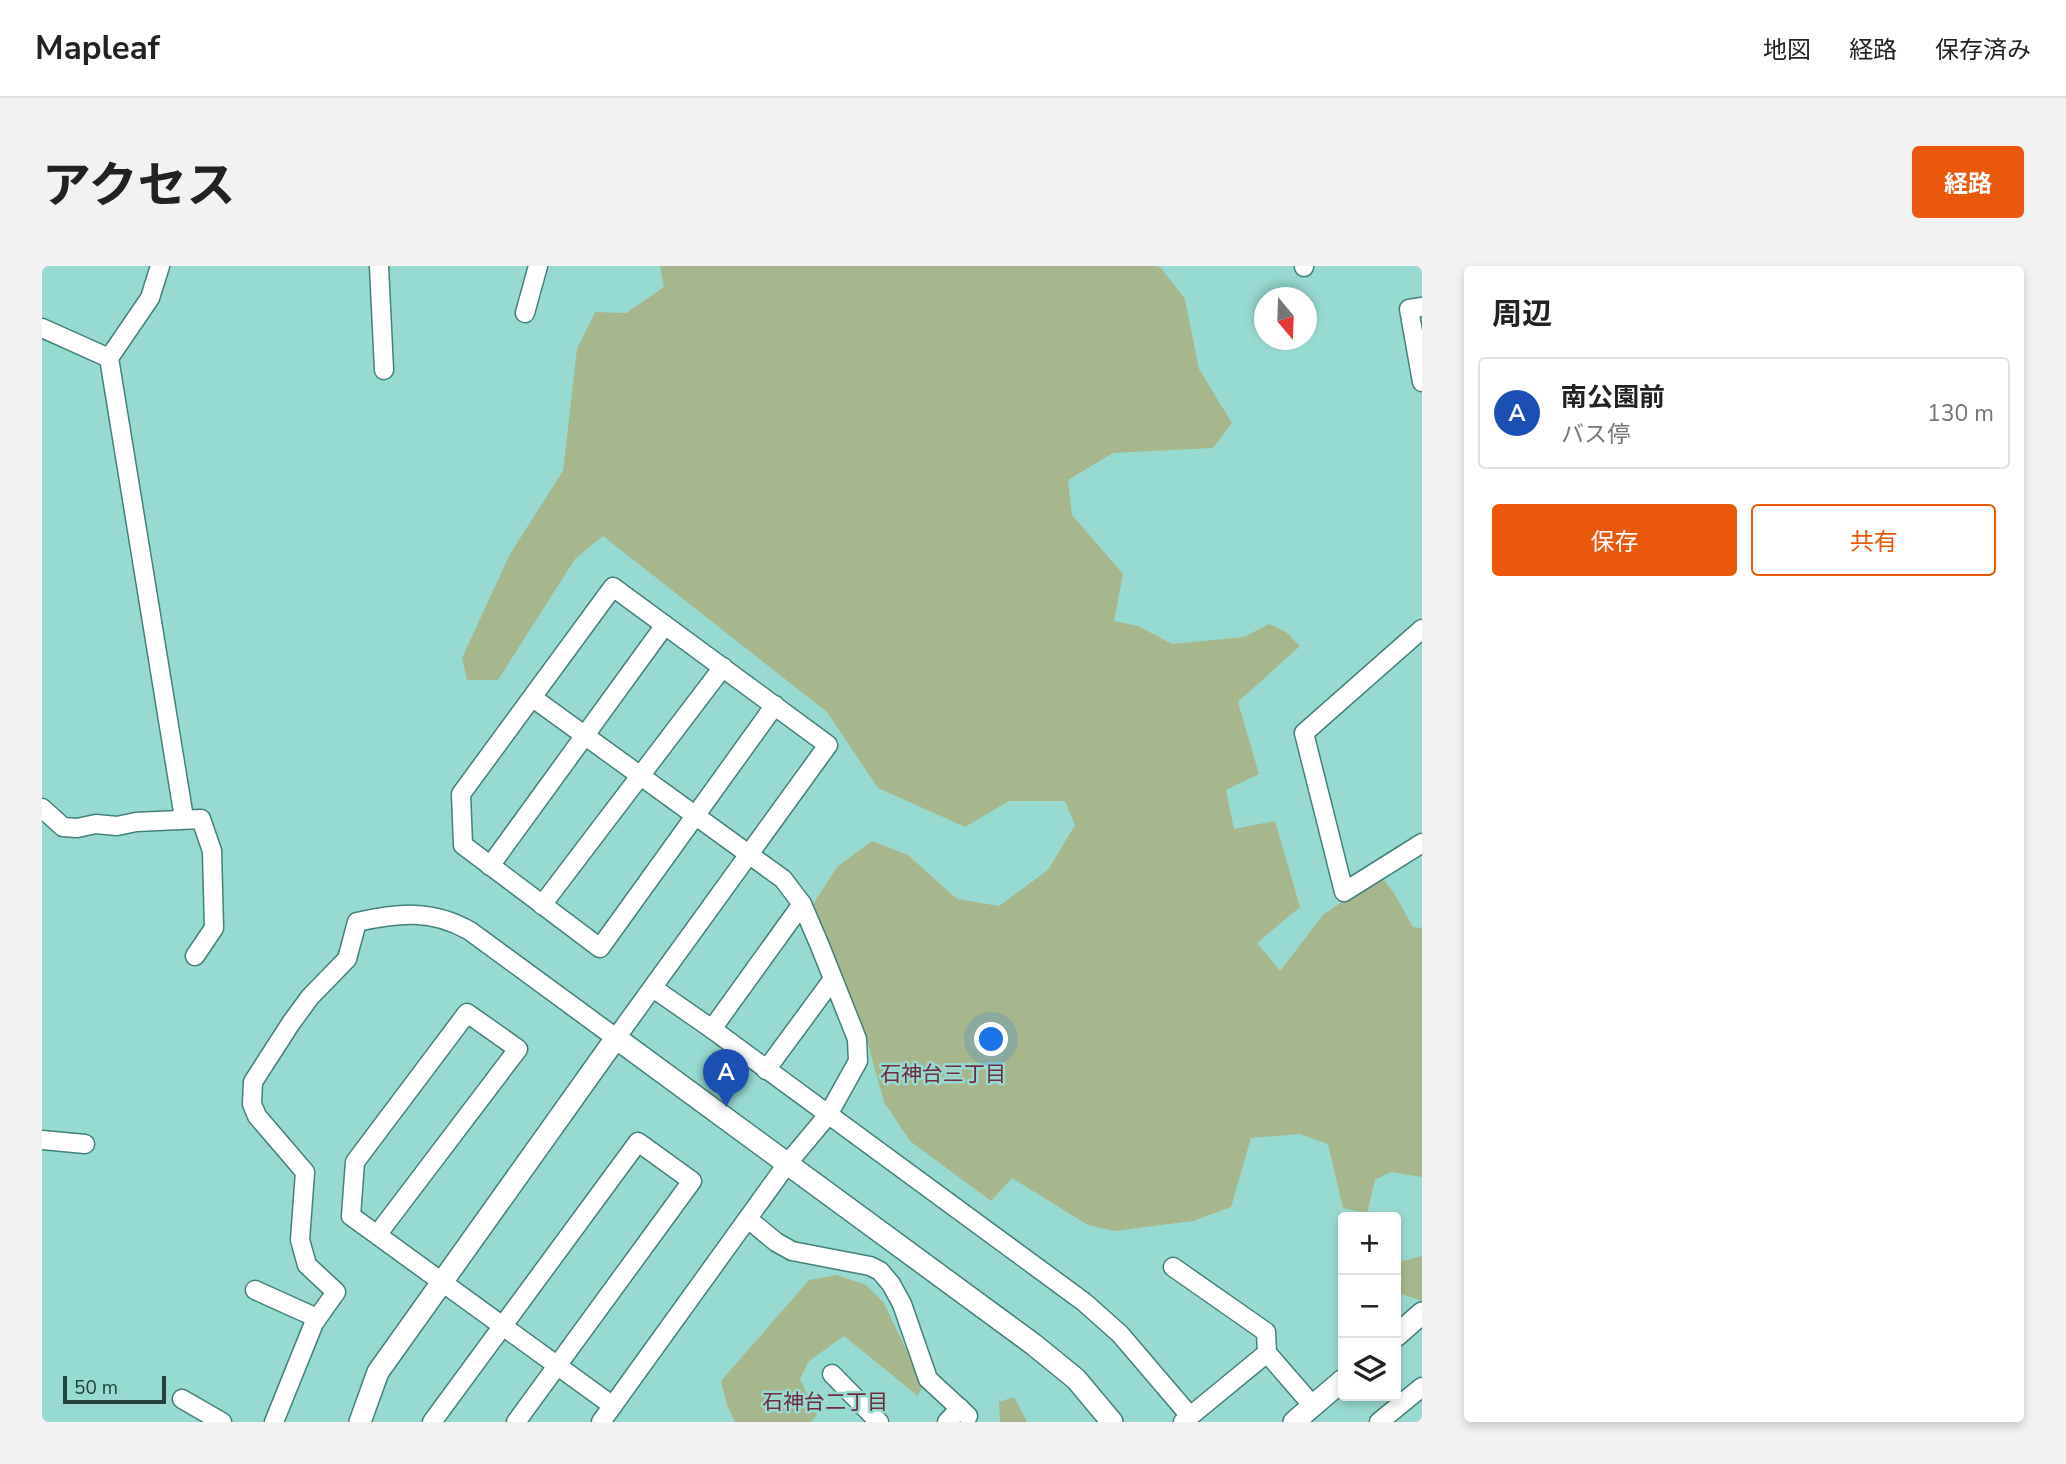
<!DOCTYPE html>
<html lang="ja">
<meta charset="utf-8">
<style>
:root{--surface:#fff;--page:#f2f2f2;--text:#222;--muted:#767676;--line:#e0e0e0;--accent:#ea580c}
body{margin:0;font-family:"Nunito Sans","Noto Sans JP",sans-serif;background:var(--page);color:var(--text)}
.controls{position:absolute;right:21px;bottom:21px;display:grid;overflow:hidden;border-radius:7px;box-shadow:0 4px 10px #0003}
.controls button{width:63px;height:63px;display:grid;place-items:center;padding:0;border:0;border-bottom:2px solid var(--line);background:var(--surface);color:var(--text);font:35px sans-serif}
.compass{position:absolute;left:1212px;top:21px;width:63px;height:63px;border-radius:50%;background:var(--surface);box-shadow:0 4px 10px #0003;rotate:161deg}
.scale{position:absolute;left:21px;bottom:18px;width:103px;box-sizing:border-box;padding-left:7px;border:4px solid #25413d;border-top:0;font-size:19px;line-height:24px;white-space:nowrap;color:#25413d;-webkit-text-stroke:5px #97dad1;paint-order:stroke}
.you{position:absolute;left:950px;top:774px;width:24px;height:24px;margin:-18px;border:5px solid #fff;border-radius:50%;background:#1a73e8;box-shadow:0 0 0 10px #1a73e833}
.badge{display:grid;place-items:center;width:46px;height:46px;border-radius:50%;background:var(--accent);color:#fff;font-size:23px;font-weight:700}
.pin{position:absolute;translate:-50% -58px;filter:drop-shadow(0 2px 4px #0008)}
.pin::after{content:'';position:absolute;top:37px;width:24px;height:21px;background:inherit;clip-path:polygon(0 0,100% 0,50% 100%)}
.list{margin:0;padding:0;list-style:none}
h2{display:flex;justify-content:space-between;align-items:center;height:91px;margin:0;padding:0 28px;font-size:30px}
h2 small{font-size:23px;font-weight:400;color:var(--muted)}
.list li{display:grid;grid-template-columns:46px 1fr auto;gap:21px;align-items:center;box-sizing:border-box;height:112px;margin:0 14px 14px;padding:0 14px;border:2px solid var(--line);border-radius:7px}
.list b{display:block;font-size:26px;white-space:nowrap}
.list p{margin:0;font-size:23px;white-space:nowrap;color:var(--muted)}
.list em{font-size:23px;font-style:normal;color:var(--muted)}
.actions{display:flex;gap:14px;padding:21px 28px}
.actions a{flex:1;padding:16px 0;border:2px solid var(--accent);border-radius:7px;text-align:center;font-size:24px;color:var(--accent)}
.actions .main{background:var(--accent);color:#fff}
.icon{flex:none;width:38px;height:38px;fill:none;stroke:currentColor;stroke-width:2;stroke-linecap:round;stroke-linejoin:round}
.map{position:relative;flex:none;width:1380px;height:1156px;overflow:hidden;border-radius:7px}
header{display:flex;align-items:center;gap:42px;box-sizing:border-box;height:98px;padding:0 35px;background:var(--surface);border-bottom:2px solid var(--line)}
header strong{font-size:33px}
nav{display:flex;gap:38px;margin-inline-start:auto;font-size:24px}
.intro{display:flex;align-items:center;justify-content:space-between;box-sizing:border-box;height:168px;padding:0 42px}
h1{margin:0;font-size:49px}
.button{padding:18px 32px;border-radius:7px;background:var(--accent);color:#fff;font-size:24px;font-weight:700}
main{display:flex;gap:42px;padding:0 42px}
aside{flex:1;background:var(--surface);border-radius:7px;box-shadow:0 4px 10px #0003}
.map>svg:first-child{display:block}
.green{fill:#a6b88b}
.lines{fill:none;stroke-linecap:round;stroke-linejoin:round}
.minor-casing{stroke:#41827b;stroke-width:21}
.tertiary-casing{stroke:#41827b;stroke-width:24}
.minor{stroke:#fff;stroke-width:18}
.tertiary{stroke:#fff;stroke-width:21}
.labels{text-anchor:middle;stroke-width:5;stroke-linejoin:round;paint-order:stroke}
.neighbourhood-label{font-size:21px;fill:#6f2a3d;stroke:#97dad1}
</style>
<header>
<strong>Mapleaf</strong>
<nav><a>地図</a><a>経路</a><a>保存済み</a></nav>
</header>
<div class="intro"><h1>アクセス</h1><a class="button">経路</a></div>
<main>
<div class="map">
<svg width="1380" height="1156" viewBox="0 0 1380 1156">
<rect width="100%" height="100%" fill="#97dad1"/>
<!-- green -->
<g class="green">
<polygon points="618,0 1115,0 1119,2 1143,33 1157,103 1190,157 1171,182 1071,187 1026,214 1030,249 1081,308 1072,355 1096,360 1130,378 1202,371 1227,358 1244,366 1258,380 1196,436 1217,508 1184,524 1192,563 1233,555 1258,641 1215,677 1238,705 1281,649 1338,609 1352,627 1371,661 1380,662 1380,911 1349,906 1333,914 1325,947 1301,942 1286,878 1258,868 1209,872 1189,941 1151,955 1072,965 1046,959 970,912 949,935 868,875 842,836 825,775 768,643 795,601 830,575 866,589 915,633 957,640 1006,604 1033,559 1023,535 967,535 923,561 836,522 785,446 561,270 533,293 456,414 425,414 420,392 468,288 521,205 535,83 553,46 584,47 622,21"/>
<polygon points="1380,990 1380,1035 1354,1026 1354,997"/>
<polygon points="795,1009 824,1019 842,1037 881,1119 876,1130 802,1070 767,1095 758,1113 775,1149 769,1156 693,1156 685,1139 679,1115 767,1014"/>
<polygon points="972,1131 985,1156 958,1156 957,1136"/>
</g>
<g class="lines">
<defs>
<g id="minor">
<polyline points="337,0 342,104"/>
<polyline points="1262,1 1262,0"/>
<polyline points="1380,41 1367,43 1380,116"/>
<polyline points="483,47 496,0"/>
<polyline points="0,62 67,92 142,552"/>
<polyline points="67,92 108,32 118,0"/>
<polyline points="1380,363 1262,467 1302,626 1380,577"/>
<polyline points="491,432 741,613 760,638 778,680 815,773 816,795 786,849 745,898 559,1156"/>
<polyline points="0,542 21,561 35,562 54,558 75,560 94,556 159,553 170,585 172,662 153,690"/>
<polyline points="448,600 623,359"/>
<polyline points="500,639 681,401"/>
<polyline points="611,722 670,763 1042,1036 1078,1068 1148,1150"/>
<polyline points="670,763 760,638"/>
<polyline points="724,804 791,713"/>
<polyline points="0,874 43,878"/>
<polyline points="706,953 734,976 750,985 828,1000 838,1005 849,1018 860,1038 886,1113 926,1150"/>
<path d="M335,969L476,783L425,747L313,896L309,950C396,1013 483,1077 571,1140"/>
<polyline points="1131,1001 1224,1066 1225,1087"/>
<polyline points="213,1024 275,1052"/>
<polyline points="790,1108 837,1156"/>
<polyline points="140,1133 180,1156"/>
<path d="M232,1156L272,1057L294,1026L265,999L258,974L263,906L215,850L210,838L211,816L249,757L268,731L305,693L315,656C356,647 390,643 428,665L574,772L786,479L571,321L419,528L421,579L558,682L733,439"/>
<polyline points="390,1156 596,876 650,915 474,1156"/>
<polyline points="905,1156 918,1142"/>
<polyline points="1141,1156 1225,1087 1271,1140"/>
<polyline points="1337,1156 1380,1121"/>
</g>
<g id="tertiary">
<polyline points="1354,1070 1380,1047"/>
<polyline points="318,1156 336,1106 574,772 991,1078 1034,1113 1070,1156"/>
<polyline points="1252,1156 1301,1114"/>
</g>
</defs>
<!-- minor casing -->
<use href="#minor" class="minor-casing"/>
<!-- tertiary casing -->
<use href="#tertiary" class="tertiary-casing"/>
<!-- minor -->
<use href="#minor" class="minor"/>
<!-- tertiary -->
<use href="#tertiary" class="tertiary"/>
</g>
<g class="labels">
<!-- neighbourhood labels -->
<g class="neighbourhood-label">
<text x="901" y="815">石神台三丁目</text>
<text x="783" y="1143">石神台二丁目</text>
</g>
</g>
</svg>
<div class="controls">
<button>+</button>
<button>−</button>
<button><svg class="icon" aria-label="layers" viewBox="0 0 24 24"><path d="M12 4l9 5-9 5-9-5zM3 14l9 5 9-5"/></svg></button>
</div>
<svg class="compass" viewBox="-18 -18 36 36"><path d="M0-13l5 13h-10z" fill="#e53935"/><path d="M0 13l5-13h-10z" fill="#767676"/></svg>
<div class="scale">50 m</div>
<div class="you"></div>
<div class="pin badge" style="left:684px;top:841px;background:#1a4fb4">A</div>
</div>
<aside>
<h2>周辺<small></small></h2>
<ul class="list">
<li><span class="badge" style="background:#1a4fb4">A</span><div><b>南公園前</b><p>バス停</p></div><em>130 m</em></li>
</ul>
<div class="actions"><a class="main">保存</a><a>共有</a></div>
</aside>
</main>
